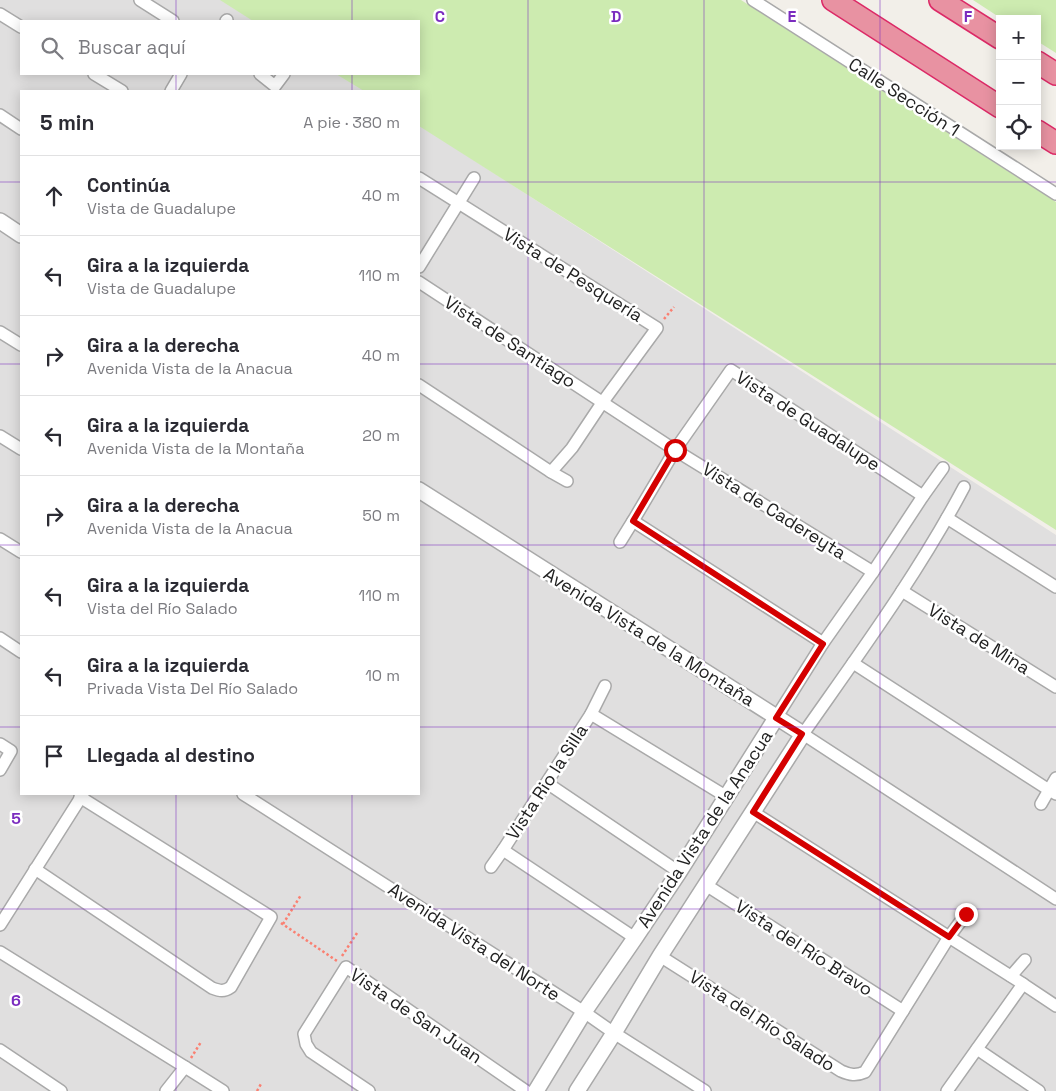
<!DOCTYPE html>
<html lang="es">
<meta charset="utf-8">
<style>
:root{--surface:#fff;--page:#f7f7f7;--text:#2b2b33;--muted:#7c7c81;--line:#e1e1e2}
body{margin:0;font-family:"Space Grotesk",sans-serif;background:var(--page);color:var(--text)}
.controls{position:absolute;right:15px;top:15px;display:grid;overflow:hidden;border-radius:0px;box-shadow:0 2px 12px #0003}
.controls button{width:45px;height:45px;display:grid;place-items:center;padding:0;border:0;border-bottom:1px solid var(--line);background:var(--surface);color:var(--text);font:25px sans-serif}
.stop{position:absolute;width:15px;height:15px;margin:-11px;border:4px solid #d40000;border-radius:50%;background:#fff}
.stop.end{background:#d40000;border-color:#fff;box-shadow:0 1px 5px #0008}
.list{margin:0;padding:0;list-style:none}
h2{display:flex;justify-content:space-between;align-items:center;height:65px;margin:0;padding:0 20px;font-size:21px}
h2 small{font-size:16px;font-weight:400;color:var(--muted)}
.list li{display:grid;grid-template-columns:32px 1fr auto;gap:15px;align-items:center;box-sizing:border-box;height:80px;padding:0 20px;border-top:1px solid var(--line)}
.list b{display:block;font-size:19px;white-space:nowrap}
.list p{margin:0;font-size:16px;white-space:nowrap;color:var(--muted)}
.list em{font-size:16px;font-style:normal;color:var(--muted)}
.icon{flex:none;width:28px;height:28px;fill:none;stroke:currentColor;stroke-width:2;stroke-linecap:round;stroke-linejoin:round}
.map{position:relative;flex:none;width:1056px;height:1091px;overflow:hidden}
.search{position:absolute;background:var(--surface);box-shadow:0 2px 12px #0003;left:20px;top:20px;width:400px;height:55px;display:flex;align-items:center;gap:12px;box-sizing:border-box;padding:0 18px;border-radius:0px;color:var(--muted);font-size:19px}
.panel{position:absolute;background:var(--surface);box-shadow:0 2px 12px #0003;left:20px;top:90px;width:400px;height:705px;border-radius:0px}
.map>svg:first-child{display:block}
.residential{fill:#e0dfdf}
.grass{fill:#cdebb0}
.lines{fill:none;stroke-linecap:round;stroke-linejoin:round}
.minor-casing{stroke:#a9a9a9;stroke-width:14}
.tertiary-casing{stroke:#a9a9a9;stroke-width:18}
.motorway-casing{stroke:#dc2a67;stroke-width:24}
.path{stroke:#fa8072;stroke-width:2.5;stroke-dasharray:2.5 2.5;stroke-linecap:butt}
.minor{stroke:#fff;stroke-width:11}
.tertiary{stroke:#fff;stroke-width:15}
.motorway{stroke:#e892a2;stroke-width:21}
.route{stroke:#d40000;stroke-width:6}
.grid{fill:none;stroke:#7b2cbf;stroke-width:1;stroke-opacity:0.55}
.labels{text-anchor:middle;stroke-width:5;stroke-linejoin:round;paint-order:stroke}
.street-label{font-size:18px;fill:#222;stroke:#fff}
.grid-label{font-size:16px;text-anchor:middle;font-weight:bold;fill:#7b2cbf;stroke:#fff;stroke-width:5;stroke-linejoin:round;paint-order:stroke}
</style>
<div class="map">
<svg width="1056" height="1091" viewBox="0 0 1056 1091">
<rect width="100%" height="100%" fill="#f2efe9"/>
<!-- residential -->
<polygon class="residential" points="0,0 224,0 257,21 21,21 21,74 339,74 366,91 21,91 21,794 419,794 419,125 1056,535 1056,1091 0,1091"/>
<!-- grass -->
<g class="grass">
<polygon points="220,0 741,0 1056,202 1056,530 419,126 419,91 364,91 336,74 419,74 419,21 253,21"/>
<polygon points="973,0 1056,0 1056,53 1037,41 1037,19 1002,19"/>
</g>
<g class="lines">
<defs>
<g id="minor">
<polyline points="140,0 173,21"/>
<polyline points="753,0 1056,194"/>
<polyline points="0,14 21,27"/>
<polyline points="226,21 227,20"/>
<polyline points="94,74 122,91"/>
<polyline points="260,74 275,86 284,74"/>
<polyline points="171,91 181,74"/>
<polyline points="0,115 21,129"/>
<polyline points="419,178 657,328 602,403 572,448 551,472 419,385"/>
<polyline points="419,267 474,178"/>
<polyline points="419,282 675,450 873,572"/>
<polyline points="0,332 21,345"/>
<polyline points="0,436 21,449"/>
<polyline points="551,472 567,481"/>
<path d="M964,487C918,574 859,654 803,734L1056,899"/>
<polyline points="947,518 1056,587"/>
<polyline points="0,539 21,552"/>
<polyline points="620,542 633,521"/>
<polyline points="902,591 1056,687"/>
<polyline points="0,638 21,652"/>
<polyline points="823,643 633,521 675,450 731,370 923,496"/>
<polyline points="853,663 1049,790 1056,778"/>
<polyline points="591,714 605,686"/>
<polyline points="776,718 823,643 873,572 923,496 943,468"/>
<polyline points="0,744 11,751 0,770"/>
<polyline points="547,783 679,872"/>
<polyline points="243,794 584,1012 614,1033 705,1091"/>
<polyline points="1041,804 1049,790 1056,794"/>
<polyline points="491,867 503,850"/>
<path d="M35,869L212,988C220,991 224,992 231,987L271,917L80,797"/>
<polyline points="706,885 903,1011"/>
<polyline points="966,914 949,937 1023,984"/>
<polyline points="0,925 83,794"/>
<polyline points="635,938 503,850 591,714 727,797"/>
<polyline points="0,952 185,1067 166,1091"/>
<path d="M660,956L841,1071C850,1075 856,1076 865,1072L949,937L753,812"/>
<polyline points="1011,976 1025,960"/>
<polyline points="977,1049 1039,1091"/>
<polyline points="0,1050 61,1091"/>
<polyline points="185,1067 223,1091"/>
<polyline points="369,1091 311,1052 306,1044 304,1034 346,967 526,1091"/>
<polyline points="947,1091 1023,984 1056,1006"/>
</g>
<g id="tertiary">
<polyline points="0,221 21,235"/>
<polyline points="419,490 803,734 660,956 614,1033 577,1091"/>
<polyline points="536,1091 584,1012 635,938 679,872 776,718"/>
</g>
<g id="motorway">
<polyline points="833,0 1000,107"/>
<polyline points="940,0 1000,38"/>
<polyline points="1037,62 1056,74"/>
<polyline points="1037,131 1056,143"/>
</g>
</defs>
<!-- minor casing -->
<use href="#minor" class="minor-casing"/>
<!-- tertiary casing -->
<use href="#tertiary" class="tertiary-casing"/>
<!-- motorway casing -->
<use href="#motorway" class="motorway-casing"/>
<!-- path -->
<g class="path">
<polyline points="664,319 674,307"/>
<polyline points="281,923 337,961"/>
<polyline points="283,924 301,895"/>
<polyline points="342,956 357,933"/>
<polyline points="191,1058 201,1042"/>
<polyline points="257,1091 261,1084"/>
</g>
<!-- minor -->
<use href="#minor" class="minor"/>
<!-- tertiary -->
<use href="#tertiary" class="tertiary"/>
<!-- motorway -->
<use href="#motorway" class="motorway"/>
</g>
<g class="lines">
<!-- route -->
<polyline class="route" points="675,450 633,521 823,644 776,718 802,734 753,812 949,937 966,914"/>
</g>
<!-- grid -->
<path class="grid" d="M176,0V21M352,0V21M528,0V1091M704,0V1091M880,0V1091M176,74V91M352,74V91M0,182H21M419,182H1056M0,364H21M419,364H1056M0,545H21M419,545H1056M0,727H21M419,727H1056M176,794V1091M352,794V1091M0,909H1056"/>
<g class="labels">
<!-- street labels -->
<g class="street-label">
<text transform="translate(904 97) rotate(33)" y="6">Calle Sección 1</text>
<text transform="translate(573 275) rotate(32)" y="6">Vista de Pesquería</text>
<text transform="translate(510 342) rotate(33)" y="6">Vista de Santiago</text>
<text transform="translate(808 421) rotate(33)" y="6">Vista de Guadalupe</text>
<text transform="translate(774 511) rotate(32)" y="6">Vista de Cadereyta</text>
<text transform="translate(649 637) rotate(32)" y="6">Avenida Vista de la Montaña</text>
<text transform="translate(979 639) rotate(32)" y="6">Vista de Mina</text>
<text transform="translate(547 782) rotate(-57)" y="6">Vista Rio la Silla</text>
<text transform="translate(705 829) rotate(-57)" y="6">Avenida Vista de la Anacua</text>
<text transform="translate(474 942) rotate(33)" y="6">Avenida Vista del Norte</text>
<text transform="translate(804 948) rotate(33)" y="6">Vista del Río Bravo</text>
<text transform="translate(416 1016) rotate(34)" y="6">Vista de San Juan</text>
<text transform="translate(762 1021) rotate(33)" y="6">Vista del Río Salado</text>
</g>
</g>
<g class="grid-label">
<text x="440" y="22">C</text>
<text x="616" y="22">D</text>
<text x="792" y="22">E</text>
<text x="968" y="22">F</text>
<text x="16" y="824">5</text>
<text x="16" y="1006">6</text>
</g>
</svg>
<div class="controls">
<button>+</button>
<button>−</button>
<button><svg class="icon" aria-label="locate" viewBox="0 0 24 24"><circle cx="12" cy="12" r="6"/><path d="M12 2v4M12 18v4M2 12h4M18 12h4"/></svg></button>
</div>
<div class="stop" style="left:675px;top:450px"></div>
<div class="stop end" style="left:966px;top:914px"></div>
<div class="search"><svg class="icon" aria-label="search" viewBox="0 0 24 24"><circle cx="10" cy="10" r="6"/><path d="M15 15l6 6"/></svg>Buscar aquí</div>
<section class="panel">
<h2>5 min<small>A pie · 380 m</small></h2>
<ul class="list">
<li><svg class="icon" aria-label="ahead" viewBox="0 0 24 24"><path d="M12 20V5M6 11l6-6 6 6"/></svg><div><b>Continúa</b><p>Vista de Guadalupe</p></div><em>40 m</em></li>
<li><svg class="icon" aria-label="left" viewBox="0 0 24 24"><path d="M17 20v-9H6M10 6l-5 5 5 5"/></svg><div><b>Gira a la izquierda</b><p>Vista de Guadalupe</p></div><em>110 m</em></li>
<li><svg class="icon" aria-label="right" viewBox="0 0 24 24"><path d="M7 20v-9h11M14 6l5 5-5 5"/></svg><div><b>Gira a la derecha</b><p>Avenida Vista de la Anacua</p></div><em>40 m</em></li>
<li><svg class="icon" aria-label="left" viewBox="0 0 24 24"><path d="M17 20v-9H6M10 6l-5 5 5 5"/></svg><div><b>Gira a la izquierda</b><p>Avenida Vista de la Montaña</p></div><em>20 m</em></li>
<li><svg class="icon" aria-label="right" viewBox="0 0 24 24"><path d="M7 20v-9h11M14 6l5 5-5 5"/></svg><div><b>Gira a la derecha</b><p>Avenida Vista de la Anacua</p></div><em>50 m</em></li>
<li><svg class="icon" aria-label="left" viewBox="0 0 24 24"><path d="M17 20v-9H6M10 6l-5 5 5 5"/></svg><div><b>Gira a la izquierda</b><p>Vista del Río Salado</p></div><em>110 m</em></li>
<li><svg class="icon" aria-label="left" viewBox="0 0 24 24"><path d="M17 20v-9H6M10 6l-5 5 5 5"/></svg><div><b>Gira a la izquierda</b><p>Privada Vista Del Río Salado</p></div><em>10 m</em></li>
<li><svg class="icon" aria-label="arrive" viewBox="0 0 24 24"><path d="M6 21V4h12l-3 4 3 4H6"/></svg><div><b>Llegada al destino</b></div></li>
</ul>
</section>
</div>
